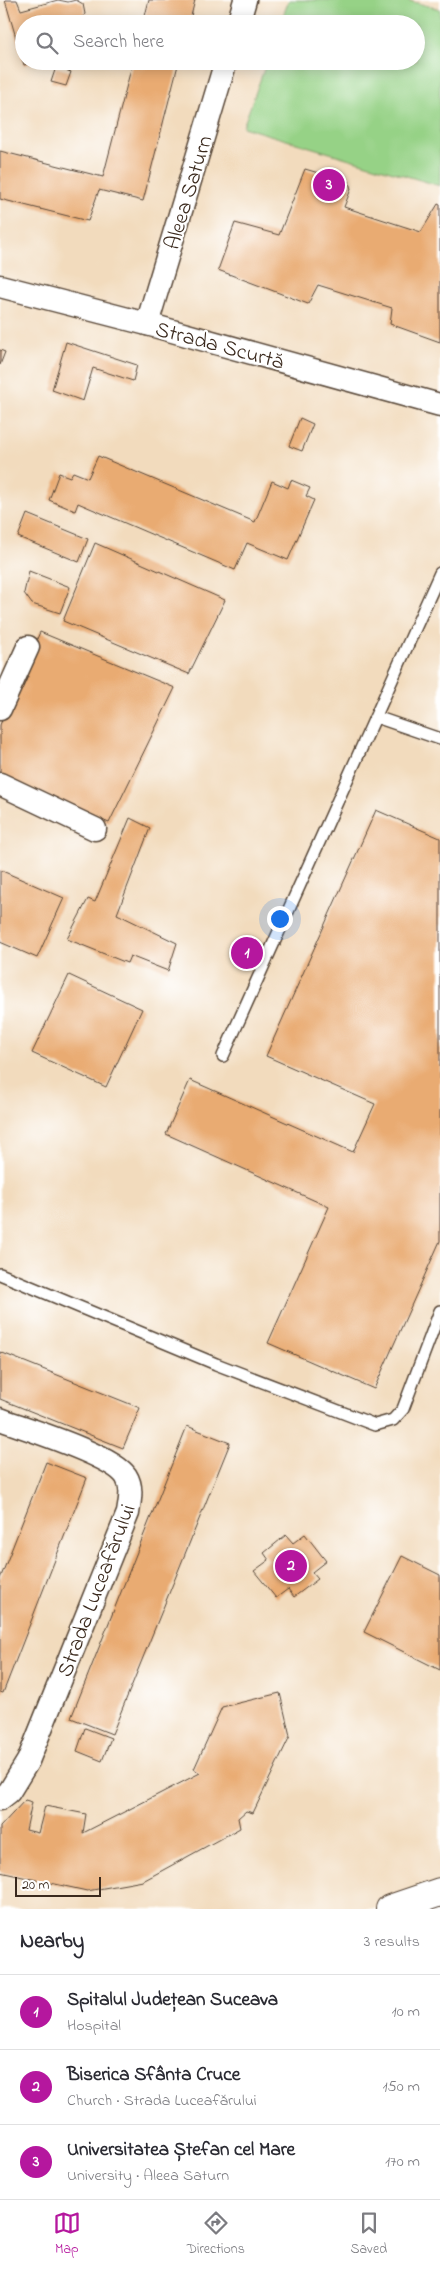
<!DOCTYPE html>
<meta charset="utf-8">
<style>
:root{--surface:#fff;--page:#f7f7f7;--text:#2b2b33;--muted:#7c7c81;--line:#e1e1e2;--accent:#b5179e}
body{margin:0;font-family:"Indie Flower",sans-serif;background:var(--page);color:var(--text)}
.scale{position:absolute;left:15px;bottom:12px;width:86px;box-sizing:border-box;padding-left:5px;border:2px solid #3b2a1e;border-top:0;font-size:14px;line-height:18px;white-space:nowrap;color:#3b2a1e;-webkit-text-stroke:4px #fff;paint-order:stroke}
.you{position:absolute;left:279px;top:918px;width:18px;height:18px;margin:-12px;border:4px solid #fff;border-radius:50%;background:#1a73e8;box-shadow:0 0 0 8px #1a73e833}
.badge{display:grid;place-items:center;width:32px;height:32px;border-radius:50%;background:var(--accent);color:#fff;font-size:16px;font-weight:700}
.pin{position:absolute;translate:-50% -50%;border:2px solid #fff;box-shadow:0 1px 5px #0006}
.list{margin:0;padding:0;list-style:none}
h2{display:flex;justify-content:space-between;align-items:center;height:65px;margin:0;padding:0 20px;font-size:21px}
h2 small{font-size:16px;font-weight:400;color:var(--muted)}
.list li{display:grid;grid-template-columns:32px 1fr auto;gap:15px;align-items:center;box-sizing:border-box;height:75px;padding:0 20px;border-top:1px solid var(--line)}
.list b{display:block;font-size:19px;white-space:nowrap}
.list p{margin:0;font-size:16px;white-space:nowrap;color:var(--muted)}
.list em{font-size:16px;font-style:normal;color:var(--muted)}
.icon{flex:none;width:28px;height:28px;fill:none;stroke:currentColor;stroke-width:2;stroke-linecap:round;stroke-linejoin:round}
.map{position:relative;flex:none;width:440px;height:1909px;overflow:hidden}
.search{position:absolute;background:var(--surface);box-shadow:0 2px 12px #0003;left:15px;right:15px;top:15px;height:55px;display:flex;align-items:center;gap:12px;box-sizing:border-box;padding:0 18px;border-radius:28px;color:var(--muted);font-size:19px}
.sheet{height:290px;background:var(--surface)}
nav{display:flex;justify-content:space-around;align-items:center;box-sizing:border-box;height:70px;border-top:1px solid var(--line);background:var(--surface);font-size:14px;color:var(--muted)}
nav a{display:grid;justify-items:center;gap:2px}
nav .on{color:var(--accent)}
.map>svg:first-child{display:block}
.green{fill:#96d286;stroke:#687e52}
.building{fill:#e9ab72}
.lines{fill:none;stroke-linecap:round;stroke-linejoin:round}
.lane-casing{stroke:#564536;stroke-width:14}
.street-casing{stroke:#564536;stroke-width:25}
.primary-casing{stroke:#564536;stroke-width:30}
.lane{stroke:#fff;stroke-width:11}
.street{stroke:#fff;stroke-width:22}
.primary{stroke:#fff;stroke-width:28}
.labels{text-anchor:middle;stroke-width:4;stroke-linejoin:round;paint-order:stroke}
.street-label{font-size:22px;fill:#3b2a1e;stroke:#fff}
</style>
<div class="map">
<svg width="440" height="1909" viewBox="0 0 440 1909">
<rect width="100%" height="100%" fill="#fff"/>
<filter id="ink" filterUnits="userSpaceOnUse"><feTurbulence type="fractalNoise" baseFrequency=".02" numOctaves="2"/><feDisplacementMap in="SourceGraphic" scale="10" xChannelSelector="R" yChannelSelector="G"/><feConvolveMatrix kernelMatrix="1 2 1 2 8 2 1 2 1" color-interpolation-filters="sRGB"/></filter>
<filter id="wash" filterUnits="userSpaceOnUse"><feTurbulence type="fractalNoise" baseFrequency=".0096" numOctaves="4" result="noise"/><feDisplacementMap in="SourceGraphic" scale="20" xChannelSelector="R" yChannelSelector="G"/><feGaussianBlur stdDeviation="1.12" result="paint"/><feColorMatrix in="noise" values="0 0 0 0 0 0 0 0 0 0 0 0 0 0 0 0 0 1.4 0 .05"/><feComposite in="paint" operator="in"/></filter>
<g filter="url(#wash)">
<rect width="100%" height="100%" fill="#f2dbbd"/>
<!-- green -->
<polygon class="green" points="289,0 406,0 440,9 440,186 243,127 267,61 416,61 416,24 280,24"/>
<g id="blocks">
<!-- building -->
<g class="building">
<polygon points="5,0 17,0 21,10 58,0 68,2 76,0 83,4 85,14 81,19 73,21 74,24 24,24 24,61 36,62 24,65"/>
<polygon points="149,0 195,0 189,24 143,24"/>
<polygon points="133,61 179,61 143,201 99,190 88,221 0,199 0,151 103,177"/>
<polygon points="56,67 71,72 66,86 51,82"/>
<polygon points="305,169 349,182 351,189 344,207 421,232 438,204 440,205 440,342 390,324 392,308 318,285 308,304 218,270 235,223 279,235"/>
<polygon points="66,342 137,365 133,381 93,368 83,401 52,390"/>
<polygon points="0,350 5,352 0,365"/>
<polygon points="300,418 313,424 302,451 289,446"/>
<polygon points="98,456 255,522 272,481 288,488 291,480 310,488 306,496 314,500 288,560 247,543 235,570 78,503 75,511 49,500 59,473 70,477 73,472 88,478"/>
<polygon points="27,514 88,539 79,562 18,537"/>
<polygon points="95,543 225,600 189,674 63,621"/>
<polygon points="29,571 70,587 60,613 32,604 24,593"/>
<polygon points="40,632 175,688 109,823 0,776 0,725"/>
<polygon points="376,810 440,838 440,1241 374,1389 268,1343 329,1207 166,1134 190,1080 353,1152 375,1104 266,1056"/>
<polygon points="130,818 150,828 117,914 177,943 168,971 130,956 127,963 67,939 88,899 95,902"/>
<polygon points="0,870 64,898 37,958 0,942"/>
<polygon points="69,975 142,1009 106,1087 32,1053"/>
<polygon points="0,1352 140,1408 123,1448 0,1399"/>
<polygon points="187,1426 230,1443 112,1734 71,1718"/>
<polygon points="46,1462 87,1478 3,1693 0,1692 0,1579"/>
<polygon points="305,1534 326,1561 312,1572 318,1579 294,1597 288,1589 276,1598 254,1571 269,1560 264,1553 286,1535 293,1543"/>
<polygon points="402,1556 440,1575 440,1670 364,1632"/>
<polygon points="280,1693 290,1736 253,1813 246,1811 238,1818 240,1828 143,1881 87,1891 0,1872 0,1827 25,1800 32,1802 26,1830 38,1833 45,1806 86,1814 83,1833 200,1773 194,1769 222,1707"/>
<polygon points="85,1728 111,1738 102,1761 77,1751"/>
</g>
</g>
</g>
<g filter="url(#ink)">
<use href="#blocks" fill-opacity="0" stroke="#564536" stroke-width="1"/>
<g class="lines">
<defs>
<g id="lane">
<polyline points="376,717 440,739"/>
<polyline points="223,1056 440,573"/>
<polyline points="0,1274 216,1364 375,1425 393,1420 403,1409 440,1311"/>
</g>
<g id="street">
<polyline points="238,24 245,0"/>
<polyline points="0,286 147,324 440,405"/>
<polyline points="147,324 226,61"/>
<polyline points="0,709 28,647"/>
<polyline points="0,784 95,829"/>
<path d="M0,1419C27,1429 112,1455 126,1476C133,1487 130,1500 128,1513L28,1761L9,1792L0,1799"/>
</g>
<polyline id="primary" points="390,1909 440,1892"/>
</defs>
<!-- lane casing -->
<use href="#lane" class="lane-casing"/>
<!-- street casing -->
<use href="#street" class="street-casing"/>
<!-- primary casing -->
<use href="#primary" class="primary-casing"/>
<!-- lane -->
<use href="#lane" class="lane"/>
<!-- street -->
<use href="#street" class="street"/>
<!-- primary -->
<use href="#primary" class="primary"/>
</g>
</g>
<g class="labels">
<!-- street labels -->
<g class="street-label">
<text transform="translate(187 192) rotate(-73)" y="8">Aleea Saturn</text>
<text transform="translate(220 344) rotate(15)" y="8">Strada Scurtă</text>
<text transform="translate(95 1590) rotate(-69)" y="8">Strada Luceafărului</text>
</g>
</g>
</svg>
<div class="scale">20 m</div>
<div class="you"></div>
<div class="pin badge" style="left:247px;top:953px">1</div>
<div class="pin badge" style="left:291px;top:1566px">2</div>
<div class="pin badge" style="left:329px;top:185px">3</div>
<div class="search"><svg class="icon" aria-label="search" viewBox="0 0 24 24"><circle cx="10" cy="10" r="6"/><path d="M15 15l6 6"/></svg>Search here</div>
</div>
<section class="sheet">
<h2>Nearby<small>3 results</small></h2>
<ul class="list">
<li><span class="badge">1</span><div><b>Spitalul Județean Suceava</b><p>Hospital</p></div><em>10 m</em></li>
<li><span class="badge">2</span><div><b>Biserica Sfânta Cruce</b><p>Church · Strada Luceafărului</p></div><em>150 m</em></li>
<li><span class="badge">3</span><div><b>Universitatea Ștefan cel Mare</b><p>University · Aleea Saturn</p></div><em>170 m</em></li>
</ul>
</section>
<nav>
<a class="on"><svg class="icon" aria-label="map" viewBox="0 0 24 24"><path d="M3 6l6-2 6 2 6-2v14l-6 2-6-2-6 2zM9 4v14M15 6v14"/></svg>Map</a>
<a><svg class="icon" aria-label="directions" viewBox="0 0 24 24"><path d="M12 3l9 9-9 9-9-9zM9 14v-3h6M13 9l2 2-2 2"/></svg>Directions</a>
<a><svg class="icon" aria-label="saved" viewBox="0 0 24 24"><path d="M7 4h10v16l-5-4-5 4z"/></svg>Saved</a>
</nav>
